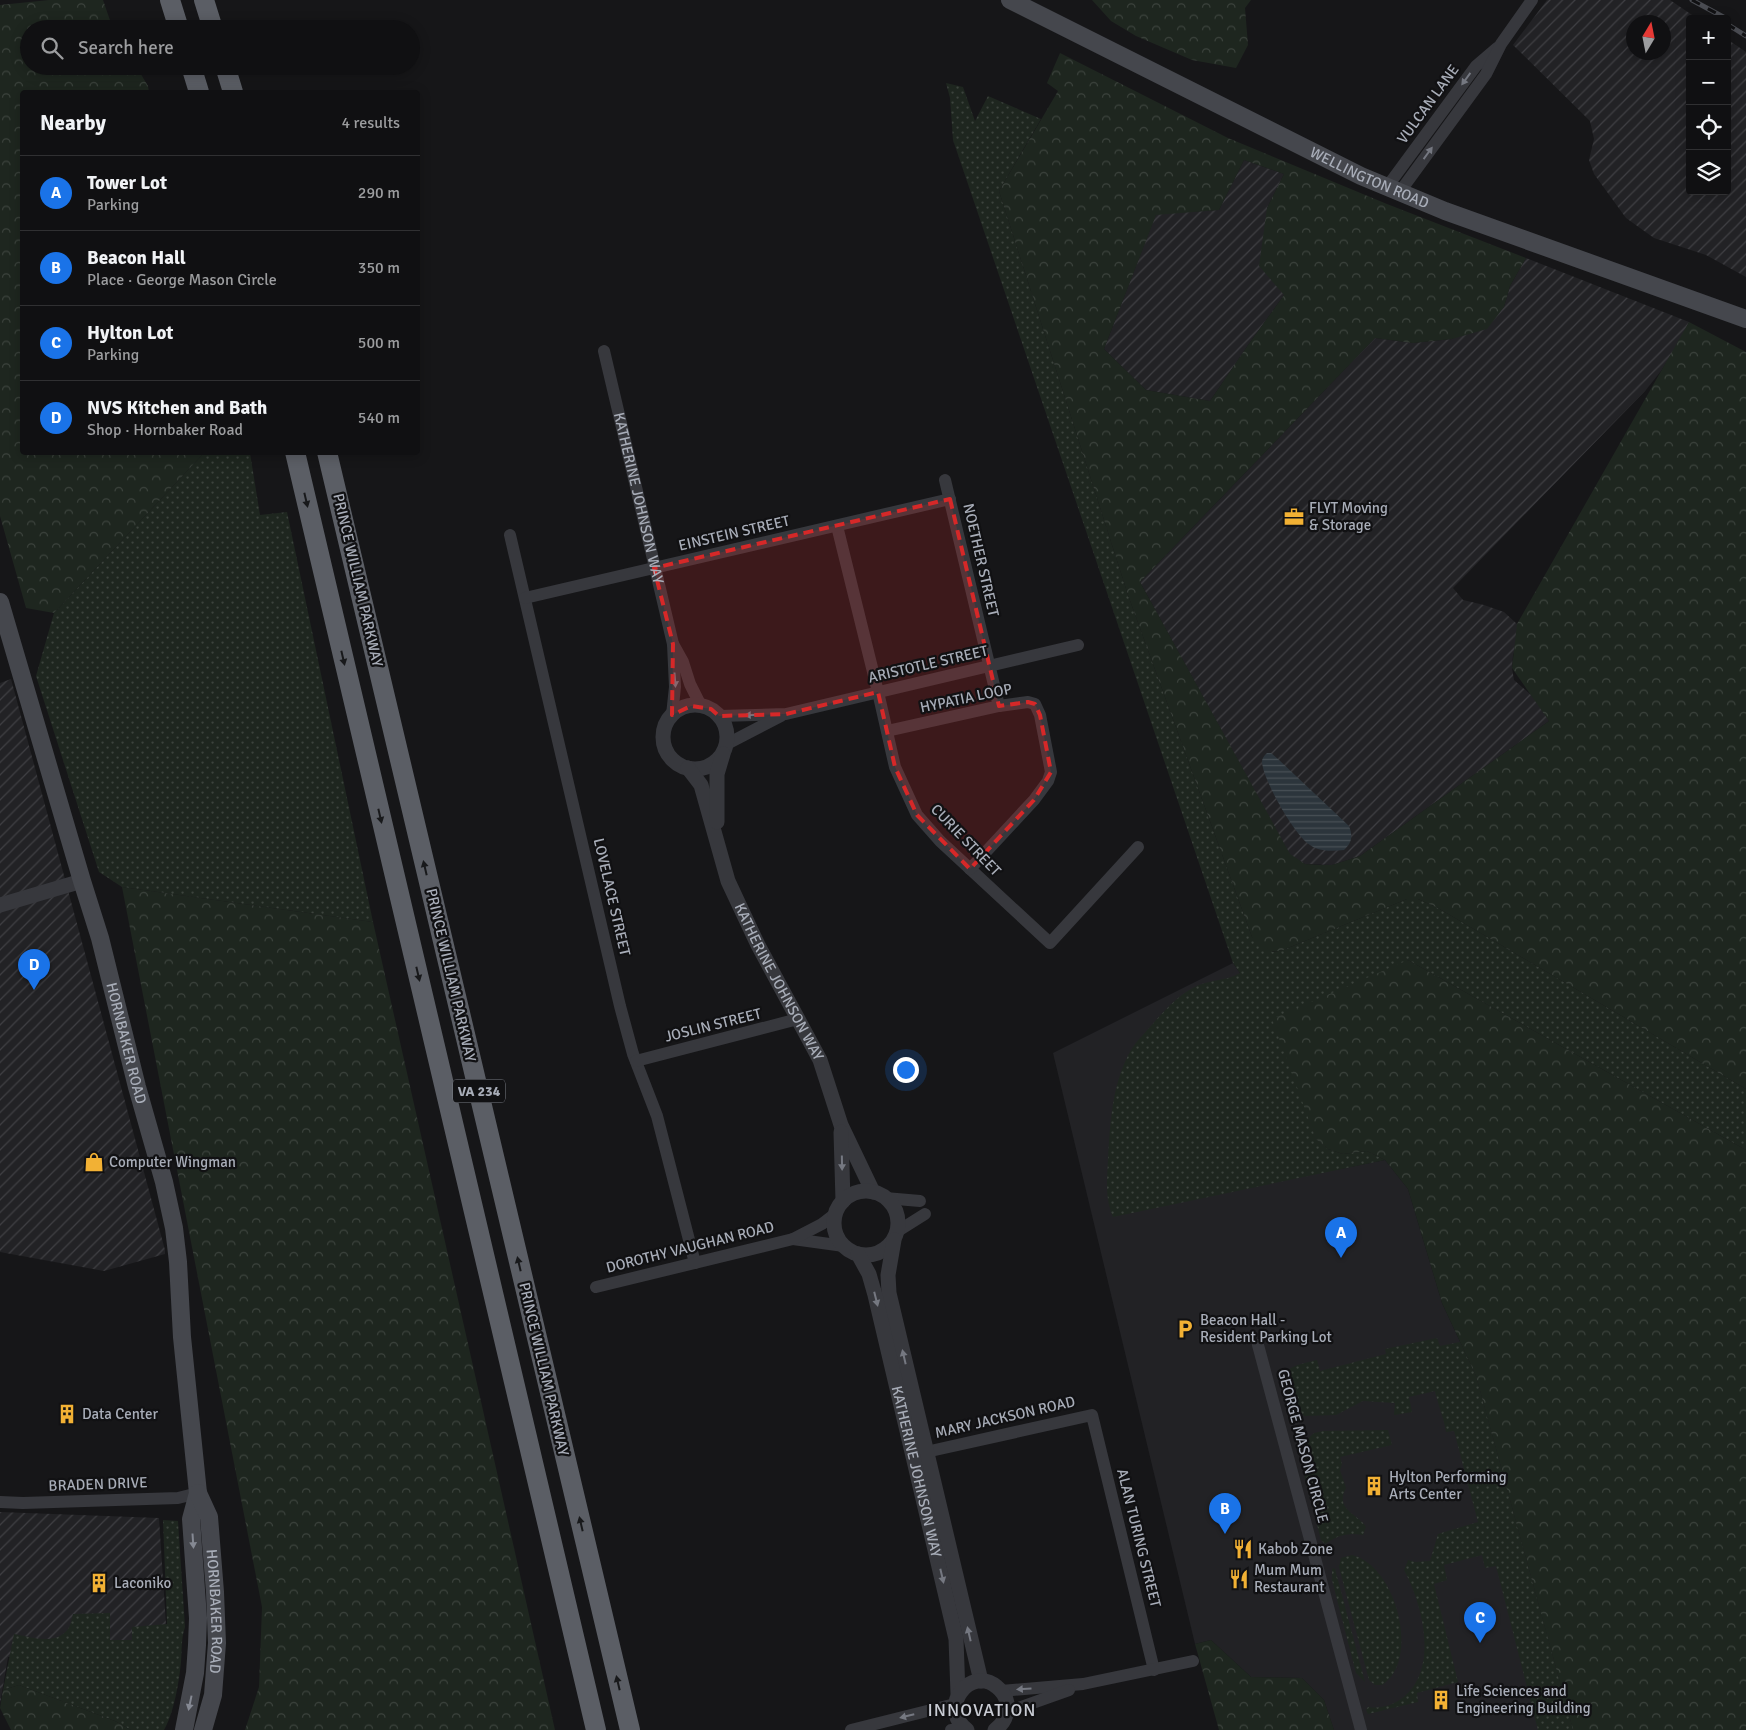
<!DOCTYPE html>
<meta charset="utf-8">
<style>
:root{--surface:#101012;--page:#1e1e20;--text:#f1f3f6;--muted:#9c9d9f;--line:#303032;--accent:#1a73e8}
body{margin:0;font-family:Signika,sans-serif;background:var(--page);color:var(--text)}
.controls{position:absolute;right:15px;top:15px;display:grid;overflow:hidden;border-radius:5px;box-shadow:0 2px 12px #0003}
.controls button{width:45px;height:45px;display:grid;place-items:center;padding:0;border:0;border-bottom:1px solid var(--line);background:var(--surface);color:var(--text);font:25px sans-serif}
.compass{position:absolute;left:1626px;top:15px;width:45px;height:45px;border-radius:50%;background:var(--surface);box-shadow:0 2px 12px #0003;rotate:10deg}
.you{position:absolute;left:905px;top:1069px;width:18px;height:18px;margin:-12px;border:4px solid #fff;border-radius:50%;background:#1a73e8;box-shadow:0 0 0 8px #1a73e833}
.badge{display:grid;place-items:center;width:32px;height:32px;border-radius:50%;background:var(--accent);color:#fff;font-size:16px;font-weight:700}
.pin{position:absolute;translate:-50% -41px;filter:drop-shadow(0 1px 2px #0008)}
.pin::after{content:'';position:absolute;top:26px;width:18px;height:15px;background:inherit;clip-path:polygon(0 0,100% 0,50% 100%)}
.list{margin:0;padding:0;list-style:none}
h2{display:flex;justify-content:space-between;align-items:center;height:65px;margin:0;padding:0 20px;font-size:21px}
h2 small{font-size:16px;font-weight:400;color:var(--muted)}
.list li{display:grid;grid-template-columns:32px 1fr auto;gap:15px;align-items:center;box-sizing:border-box;height:75px;padding:0 20px;border-top:1px solid var(--line)}
.list b{display:block;font-size:19px;white-space:nowrap}
.list p{margin:0;font-size:16px;white-space:nowrap;color:var(--muted)}
.list em{font-size:16px;font-style:normal;color:var(--muted)}
.icon{flex:none;width:28px;height:28px;fill:none;stroke:currentColor;stroke-width:2;stroke-linecap:round;stroke-linejoin:round}
.map{position:relative;flex:none;width:1746px;height:1730px;overflow:hidden}
.search{position:absolute;background:var(--surface);box-shadow:0 2px 12px #0003;left:20px;top:20px;width:400px;height:55px;display:flex;align-items:center;gap:12px;box-sizing:border-box;padding:0 18px;border-radius:28px;color:var(--muted);font-size:19px}
.panel{position:absolute;background:var(--surface);box-shadow:0 2px 12px #0003;left:20px;top:90px;width:400px;height:365px;border-radius:5px}
.map>svg:first-child{display:block}
.built{fill:#222225}
.industrial{fill:url(#industrial-furrows);fill-rule:evenodd}
.grass{fill:url(#grass-dots)}
.forest{fill:url(#forest-crowns);fill-rule:evenodd}
.water{fill:url(#water-rules)}
.lines{fill:none;stroke-linecap:round;stroke-linejoin:round}
.minor{stroke:#37383d;stroke-width:12}
.tertiary{stroke:#37383d;stroke-width:15}
.secondary{stroke:#45474d;stroke-width:18}
.trunk{stroke:#5b5e65;stroke-width:20}
.rail-casing{stroke:#4a4c52;stroke-width:5}
.rail{stroke:#111113;stroke-width:3;stroke-dasharray:9;stroke-linecap:butt}
.oneway{fill:#757881}
.oneway2{fill:#18191b}
.oneway3{fill:#858993}
.marked{fill:#d62828;fill-opacity:0.2;stroke:#d62828;stroke-width:4;stroke-dasharray:10 6;stroke-linejoin:round}
.labels{text-anchor:middle;stroke-width:4.5;stroke-linejoin:round;paint-order:stroke}
.shield{fill:#111113;stroke:#7b7e86;stroke-width:1}
.shield-label{font-size:14px;font-weight:bold;fill:#a8adb8}
.street-label{font-size:15px;fill:#a8adb8;stroke:#111113}
.poi-label{font-size:15px;fill:#a8adb8;stroke:#111113;text-anchor:start}
.quarter-label{font-size:18px;letter-spacing:1px;fill:#c9ccd4;stroke:#111113}
</style>
<div class="map">
<svg width="1746" height="1730" viewBox="0 0 1746 1730">
<defs>
<pattern id="industrial-furrows" width="10" height="10" patternUnits="userSpaceOnUse" patternTransform="scale(1.25)"><rect width="10" height="10" fill="#222225"/><path d="M-1 1l2-2M0 10L10 0M9 11l2-2" fill="none" stroke="#3f3f43"/></pattern>
<pattern id="grass-dots" width="8" height="8" patternUnits="userSpaceOnUse" patternTransform="scale(1.25)"><rect width="8" height="8" fill="#1e261f"/><path d="M2 2h.1M6 6h.1" fill="none" stroke="#3c433d" stroke-width="1.8" stroke-linecap="round"/></pattern>
<pattern id="forest-crowns" width="20" height="18" patternUnits="userSpaceOnUse" patternTransform="scale(1.25)"><rect width="20" height="18" fill="#1e261f"/><path d="M2 6a3 3 0 1 1 6 0M12 15a3 3 0 1 1 6 0" fill="none" stroke="#3c433d"/></pattern>
<pattern id="water-rules" width="6" height="5" patternUnits="userSpaceOnUse" patternTransform="scale(1.25)"><rect width="6" height="5" fill="#2c353c"/><path d="M0 2.5h6" fill="none" stroke="#485056"/></pattern>
</defs>
<rect width="100%" height="100%" fill="#161618"/>
<!-- built -->
<polygon class="built" points="1233,963 1272,1019 1335,1170 1385,1160 1408,1189 1442,1303 1476,1376 1573,1730 1334,1730 1324,1700 1302,1678 1251,1677 1211,1640 1195,1644 1053,1053"/>
<!-- industrial -->
<g class="industrial">
<path d="M1547,0H1670L1698,19H1690V191H1727V39L1746,52V277L1706,255L1654,238L1626,218L1594,174L1589,160L1594,139L1590,121L1513,45ZM1664,22V52H1634V22Z"/>
<polygon points="1244,160 1284,174 1267,208 1284,295 1248,345 1210,401 1146,390 1104,349 1156,214 1219,210"/>
<polygon points="1526,258 1689,322 1682,337 1661,371 1645,391 1453,588 1463,600 1484,605 1504,612 1517,624 1518,641 1513,655 1512,668 1514,680 1538,701 1549,721 1360,856 1332,865 1305,864 1290,855 1140,582 1375,338 1413,343 1452,339 1504,307 1510,286"/>
<polygon points="11,679 165,1250 165,1254 104,1271 0,1252 0,683"/>
<polygon points="0,1512 159,1518 168,1655 8,1657 0,1704"/>
</g>
<!-- grass -->
<g class="grass">
<path d="M946,83L963,87L975,121L988,96L1041,119L999,191L1128,595L1252,937L1273,952L1283,950L1407,899H1418L1438,908L1746,1089V1150L1408,960L1300,1093L1316,1139L1328,1149L1343,1154L1367,1151L1385,1160L1113,1217C1105,1199 1107,1179 1108,1160C1110,1123 1112,1083 1131,1050C1138,1039 1148,1030 1156,1020C1166,1009 1179,995 1193,988C1207,979 1225,982 1240,973L1233,963L953,140L950,98Z"/>
<polygon points="204,453 250,453 260,515 287,512 373,922 122,887 99,872 36,676 54,613"/>
<path d="M1437,1338L1440,1346L1460,1342L1476,1376L1573,1730H1538L1496,1566L1485,1568L1482,1555L1444,1565L1447,1580L1434,1584L1458,1682L1417,1693L1418,1702L1368,1714L1366,1710L1368,1707C1379,1709 1391,1706 1401,1699C1440,1671 1423,1605 1404,1570L1408,1560L1415,1562L1430,1561L1438,1534L1478,1522L1454,1431L1446,1432C1444,1418 1438,1405 1435,1391L1409,1397L1412,1412L1394,1415L1395,1403L1363,1401L1336,1415L1304,1416L1299,1410L1295,1412C1288,1405 1286,1400 1284,1390C1278,1366 1299,1365 1317,1360L1320,1371L1386,1354L1385,1349Z"/>
<path d="M1388,1430L1392,1445L1340,1457L1342,1464L1340,1470L1346,1488C1334,1510 1359,1514 1366,1527L1363,1535C1348,1532 1338,1535 1325,1544L1321,1540L1300,1458L1302,1444L1314,1433L1323,1431Z"/>
<path d="M163,1520L178,1521L185,1627C181,1639 182,1650 181,1662C179,1682 174,1713 164,1730H131L115,1721L19,1685L3,1690L14,1634C32,1637 55,1646 68,1629C71,1625 72,1618 73,1614L110,1613V1640H132V1627L167,1624Z"/>
<path d="M1352,1555C1396,1565 1421,1660 1382,1685H1375L1369,1680L1339,1567L1341,1558Z"/>
<polygon points="1333,1568 1335,1569 1365,1682 1356,1673 1332,1580 1332,1570"/>
</g>
<!-- forest -->
<g class="forest">
<polygon points="49,0 103,0 113,29 29,29 29,66 136,66 148,86 149,92 22,92 22,452 204,453 54,613 26,608 0,516 0,5"/>
<polygon points="1092,0 1251,0 1245,8 1248,45 1236,68 1192,60 1136,36 1111,21"/>
<path d="M1060,53L1228,138L1387,204L1526,258L1510,286L1504,307L1487,329L1452,339L1413,343L1375,338L1140,582L1290,854L1305,864L1319,865H1332L1360,856L1549,721L1512,668L1517,624L1689,322L1746,352V1089L1438,908L1418,899H1407L1283,950C1266,954 1262,950 1252,937L1128,595L999,191L1058,91L1047,83ZM1244,160L1284,174L1267,208L1259,266L1284,295L1248,345L1210,401L1146,390L1104,349L1156,215L1219,210Z"/>
<polygon points="122,887 373,922 555,1730 245,1730 259,1687 262,1607"/>
<polygon points="1408,960 1746,1150 1746,1730 1573,1730 1476,1376 1442,1303 1408,1189 1385,1160 1367,1151 1343,1154 1328,1149 1316,1139 1272,1019"/>
<polygon points="1211,1640 1251,1677 1302,1678 1324,1700 1334,1730 1219,1730 1195,1644"/>
<polygon points="19,1685 115,1721 131,1730 11,1730 0,1708 3,1690"/>
</g>
<!-- water -->
<path class="water" d="M1267,753H1271L1278,759L1349,826C1353,836 1352,843 1344,850C1333,851 1319,852 1310,845C1295,836 1263,780 1262,762C1262,758 1264,756 1267,753Z"/>
<g class="lines">
<!-- minor -->
<g class="minor">
<polyline points="1387,187 1476,66 1497,48"/>
<polyline points="1399,193 1486,74 1501,44 1532,0"/>
<path id="s1" d="M604,351L673,644L675,687L672,715"/>
<polyline points="945,480 999,706"/>
<polyline points="837,526 878,692 895,767 917,815 940,841 1050,943 1138,847"/>
<polyline points="510,535 620,1006 633,1054 657,1116 695,1263"/>
<polyline points="525,598 950,499"/>
<polyline points="673,644 683,662 690,684 701,706"/>
<polyline points="719,716 786,714 1078,645"/>
<polyline points="887,731 999,706 1028,702 1035,704 1040,715 1051,772 1048,781 1034,800 970,869"/>
<polyline points="727,744 781,716"/>
<polyline points="636,1061 798,1019"/>
<polyline points="885,1198 920,1201"/>
<polyline points="898,1231 925,1214"/>
<polyline points="793,1239 844,1246"/>
<polyline points="596,1287 793,1239 822,1224 835,1214"/>
<polyline points="1258,1345 1361,1730"/>
<polyline points="926,1452 1092,1415 1154,1670"/>
<polyline points="0,1502 23,1503 178,1498 198,1493"/>
<polyline points="1001,1691 1083,1684 1193,1661"/>
<polyline points="1007,1712 1069,1690"/>
<polyline points="851,1730 955,1704"/>
<polyline points="951,1730 966,1729"/>
</g>
<!-- tertiary -->
<g class="tertiary">
<circle cx="695" cy="737" r="32"/>
<path id="s2" d="M688,768L701,785L728,881L758,945L820,1060L841,1125L873,1192"/>
<polyline points="717,822 717,774 723,754"/>
<polyline points="0,905 82,881"/>
<polyline points="841,1132 843,1201"/>
<circle cx="866" cy="1223" r="32"/>
<polyline points="894,1240 888,1275 889,1293 981,1681"/>
<path id="s3" d="M858,1254L869,1274L875,1295L956,1639L958,1694"/>
<path d="M967,1730C937,1707 971,1665 997,1687C1002,1691 1006,1697 1007,1703C1009,1714 1003,1724 995,1730"/>
</g>
<!-- secondary -->
<g class="secondary">
<path id="s4" d="M1010,0L1361,176L1445,211L1746,319"/>
<path id="s5" d="M0,602L82,881L100,938L137,1087L164,1182L174,1228L178,1262L182,1337L198,1493L191,1519L198,1618L197,1645L195,1673L184,1730"/>
<path id="s6" d="M198,1493L209,1517L215,1592L217,1643L213,1695L203,1730"/>
</g>
<!-- trunk -->
<g class="trunk">
<polyline points="170,0 179,29"/>
<polyline points="204,0 213,29"/>
<polyline points="191,66 199,92"/>
<polyline points="225,66 233,92"/>
<polyline points="295,452 596,1730"/>
<polyline points="327,452 630,1730"/>
</g>
<defs>
<g id="rail">
<polyline points="1692,0 1727,19"/>
<polyline points="1727,24 1746,36"/>
</g>
</defs>
<!-- rail casing -->
<use href="#rail" class="rail-casing"/>
<!-- rail -->
<use href="#rail" class="rail"/>
</g>
<!-- one-way arrows -->
<defs><path id="oneway-solid" d="M-6-.8H1V-3.2L6.5 0L1 3.2V.8H-6Z" transform="scale(1.25)"/></defs>
<g class="oneway">
<use href="#oneway-solid" transform="translate(1466 79) rotate(126)"/>
<use href="#oneway-solid" transform="translate(1428 153) rotate(-54)"/>
<use href="#oneway-solid" transform="translate(675 680) rotate(86)"/>
<use href="#oneway-solid" transform="translate(752 715) rotate(179)"/>
<use href="#oneway-solid" transform="translate(842 1163) rotate(89)"/>
<use href="#oneway-solid" transform="translate(876 1299) rotate(76)"/>
<use href="#oneway-solid" transform="translate(904 1357) rotate(-103)"/>
<use href="#oneway-solid" transform="translate(942 1576) rotate(77)"/>
<use href="#oneway-solid" transform="translate(969 1634) rotate(-103)"/>
<use href="#oneway-solid" transform="translate(1024 1689) rotate(176)"/>
<use href="#oneway-solid" transform="translate(907 1716) rotate(166)"/>
</g>
<g class="oneway2">
<use href="#oneway-solid" transform="translate(306 500) rotate(77)"/>
<use href="#oneway-solid" transform="translate(343 658) rotate(77)"/>
<use href="#oneway-solid" transform="translate(380 816) rotate(77)"/>
<use href="#oneway-solid" transform="translate(425 868) rotate(-103)"/>
<use href="#oneway-solid" transform="translate(418 974) rotate(77)"/>
<use href="#oneway-solid" transform="translate(519 1264) rotate(-103)"/>
<use href="#oneway-solid" transform="translate(581 1524) rotate(-103)"/>
<use href="#oneway-solid" transform="translate(618 1683) rotate(-103)"/>
</g>
<g class="oneway3">
<use href="#oneway-solid" transform="translate(193 1541) rotate(86)"/>
<use href="#oneway-solid" transform="translate(190 1703) rotate(102)"/>
</g>
<!-- marked area -->
<path class="marked" d="M950,499L999,706L1028,702L1035,704L1040,715L1051,772L1034,800L970,869L917,815L895,767L878,692L786,714L719,716L711,709L691,706L672,715L673,644L654,568Z"/>
<!-- icons -->
<defs>
<symbol id="office-bare" viewBox="-9 -9 18 18"><path d="M-6-3h4V-5.5h4V-3h4V5H-6ZM-1-4.5V-3h2v-1.5ZM-6 0V1H6V0Z" fill="#f2b134" stroke="#111113" stroke-width="2.5" paint-order="stroke"/></symbol>
<symbol id="shop-bare" viewBox="-9 -9 18 18"><path d="M-5-2.5h2.3a2.7 3.5 0 0 1 5.4 0H5L5.5 6h-11ZM-1.5-2.5h3a1.5 2.3 0 0 0-3 0Z" fill="#f2b134" stroke="#111113" stroke-width="2.5" paint-order="stroke"/></symbol>
<symbol id="parking-bare" viewBox="-9 -9 18 18"><path d="M-3.5-5.5H1a3.5 3.5 0 0 1 0 7H-1V5.5H-3.5ZM-1-3.4V-.6H.8a1.4 1.4 0 0 0 0-2.8Z" fill="#f2b134" stroke="#111113" stroke-width="2.5" paint-order="stroke"/></symbol>
<symbol id="building-bare" viewBox="-9 -9 18 18"><path d="M-4-6H4V6H1V3H-1V6H-4ZM-2.5-4.3h1.7v1.8h-1.7ZM.8-4.3h1.7v1.8H.8ZM-2.5-1h1.7V.8h-1.7ZM.8-1h1.7V.8H.8Z" fill="#f2b134" stroke="#111113" stroke-width="2.5" paint-order="stroke"/></symbol>
<symbol id="restaurant-bare" viewBox="-9 -9 18 18"><path d="M-5-6h1v4h1v-4h1v4h1v-4h1v5L-1.5 .5V6h-2V.5L-5-1ZM5-6V6H3V1.5H1.5Q1.5-4 5-6Z" fill="#f2b134" stroke="#111113" stroke-width="2.5" paint-order="stroke"/></symbol>
</defs>
<g fill-rule="evenodd">
<use href="#office-bare" x="1280" y="503" width="28" height="28"/>
<use href="#shop-bare" x="80" y="1148" width="28" height="28"/>
<use href="#parking-bare" x="1171" y="1315" width="28" height="28"/>
<use href="#building-bare" x="53" y="1400" width="28" height="28"/>
<use href="#building-bare" x="1360" y="1472" width="28" height="28"/>
<use href="#restaurant-bare" x="1229" y="1535" width="28" height="28"/>
<use href="#restaurant-bare" x="1225" y="1565" width="28" height="28"/>
<use href="#building-bare" x="85" y="1569" width="28" height="28"/>
<use href="#building-bare" x="1427" y="1686" width="28" height="28"/>
</g>
<g class="labels">
<!-- shield labels -->
<rect class="shield" x="453" y="1079.5" width="52" height="23" rx="4"/>
<g class="shield-label">
<text x="479" y="1096">VA 234</text>
</g>
<!-- street labels -->
<g class="street-label">
<text transform="translate(1428 104) rotate(-54)" y="5">VULCAN LANE</text>
<text dy="5" stroke="none"><textPath href="#s4" startOffset="401">WELLINGTON ROAD</textPath></text>
<text dy="5" stroke="none"><textPath href="#s1" startOffset="151">KATHERINE JOHNSON WAY</textPath></text>
<text transform="translate(734 533) rotate(-13)" y="5">EINSTEIN STREET</text>
<text transform="translate(981 560) rotate(77)" y="5">NOETHER STREET</text>
<text transform="translate(358 580) rotate(77)" y="5">PRINCE WILLIAM PARKWAY</text>
<text transform="translate(928 664) rotate(-13)" y="5">ARISTOTLE STREET</text>
<text transform="translate(966 698) rotate(-12)" y="5">HYPATIA LOOP</text>
<text transform="translate(966 840) rotate(46)" y="5">CURIE STREET</text>
<text transform="translate(612 897) rotate(77)" y="5">LOVELACE STREET</text>
<text transform="translate(451 975) rotate(77)" y="5">PRINCE WILLIAM PARKWAY</text>
<text dy="5" stroke="none"><textPath href="#s2" startOffset="234">KATHERINE JOHNSON WAY</textPath></text>
<text transform="translate(713 1025) rotate(-14)" y="5">JOSLIN STREET</text>
<text dy="5" stroke="none"><textPath href="#s5" startOffset="459">HORNBAKER ROAD</textPath></text>
<text transform="translate(690 1247) rotate(-14)" y="5">DOROTHY VAUGHAN ROAD</text>
<text transform="translate(544 1369) rotate(77)" y="5">PRINCE WILLIAM PARKWAY</text>
<text transform="translate(1005 1417) rotate(-13)" y="5">MARY JACKSON ROAD</text>
<text transform="translate(1303 1446) rotate(75)" y="5">GEORGE MASON CIRCLE</text>
<text dy="5" stroke="none"><textPath href="#s3" startOffset="226">KATHERINE JOHNSON WAY</textPath></text>
<text transform="translate(98 1484) rotate(-2)" y="5">BRADEN DRIVE</text>
<text transform="translate(1139 1538) rotate(76)" y="5">ALAN TURING STREET</text>
<text dy="5" stroke="none"><textPath href="#s6" startOffset="121">HORNBAKER ROAD</textPath></text>
</g>
<!-- poi labels -->
<g class="poi-label">
<text x="1309" y="513">FLYT Moving<tspan x="1309" dy="17">&amp; Storage</tspan></text>
<text x="109" y="1167">Computer Wingman</text>
<text x="1200" y="1325">Beacon Hall -<tspan x="1200" dy="17">Resident Parking Lot</tspan></text>
<text x="82" y="1419">Data Center</text>
<text x="1389" y="1482">Hylton Performing<tspan x="1389" dy="17">Arts Center</tspan></text>
<text x="1258" y="1554">Kabob Zone</text>
<text x="1254" y="1575">Mum Mum<tspan x="1254" dy="17">Restaurant</tspan></text>
<text x="114" y="1588">Laconiko</text>
<text x="1456" y="1696">Life Sciences and<tspan x="1456" dy="17">Engineering Building</tspan></text>
</g>
<!-- quarter labels -->
<g class="quarter-label">
<text x="982" y="1716">INNOVATION</text>
</g>
</g>
</svg>
<div class="controls">
<button>+</button>
<button>−</button>
<button><svg class="icon" aria-label="locate" viewBox="0 0 24 24"><circle cx="12" cy="12" r="6"/><path d="M12 2v4M12 18v4M2 12h4M18 12h4"/></svg></button>
<button><svg class="icon" aria-label="layers" viewBox="0 0 24 24"><path d="M12 4l9 5-9 5-9-5zM3 14l9 5 9-5"/></svg></button>
</div>
<svg class="compass" viewBox="-18 -18 36 36"><path d="M0-13l5 13h-10z" fill="#e53935"/><path d="M0 13l5-13h-10z" fill="#9c9d9f"/></svg>
<div class="you"></div>
<div class="pin badge" style="left:1341px;top:1258px">A</div>
<div class="pin badge" style="left:1225px;top:1534px">B</div>
<div class="pin badge" style="left:1480px;top:1643px">C</div>
<div class="pin badge" style="left:34px;top:990px">D</div>
<div class="search"><svg class="icon" aria-label="search" viewBox="0 0 24 24"><circle cx="10" cy="10" r="6"/><path d="M15 15l6 6"/></svg>Search here</div>
<section class="panel">
<h2>Nearby<small>4 results</small></h2>
<ul class="list">
<li><span class="badge">A</span><div><b>Tower Lot</b><p>Parking</p></div><em>290 m</em></li>
<li><span class="badge">B</span><div><b>Beacon Hall</b><p>Place · George Mason Circle</p></div><em>350 m</em></li>
<li><span class="badge">C</span><div><b>Hylton Lot</b><p>Parking</p></div><em>500 m</em></li>
<li><span class="badge">D</span><div><b>NVS Kitchen and Bath</b><p>Shop · Hornbaker Road</p></div><em>540 m</em></li>
</ul>
</section>
</div>
